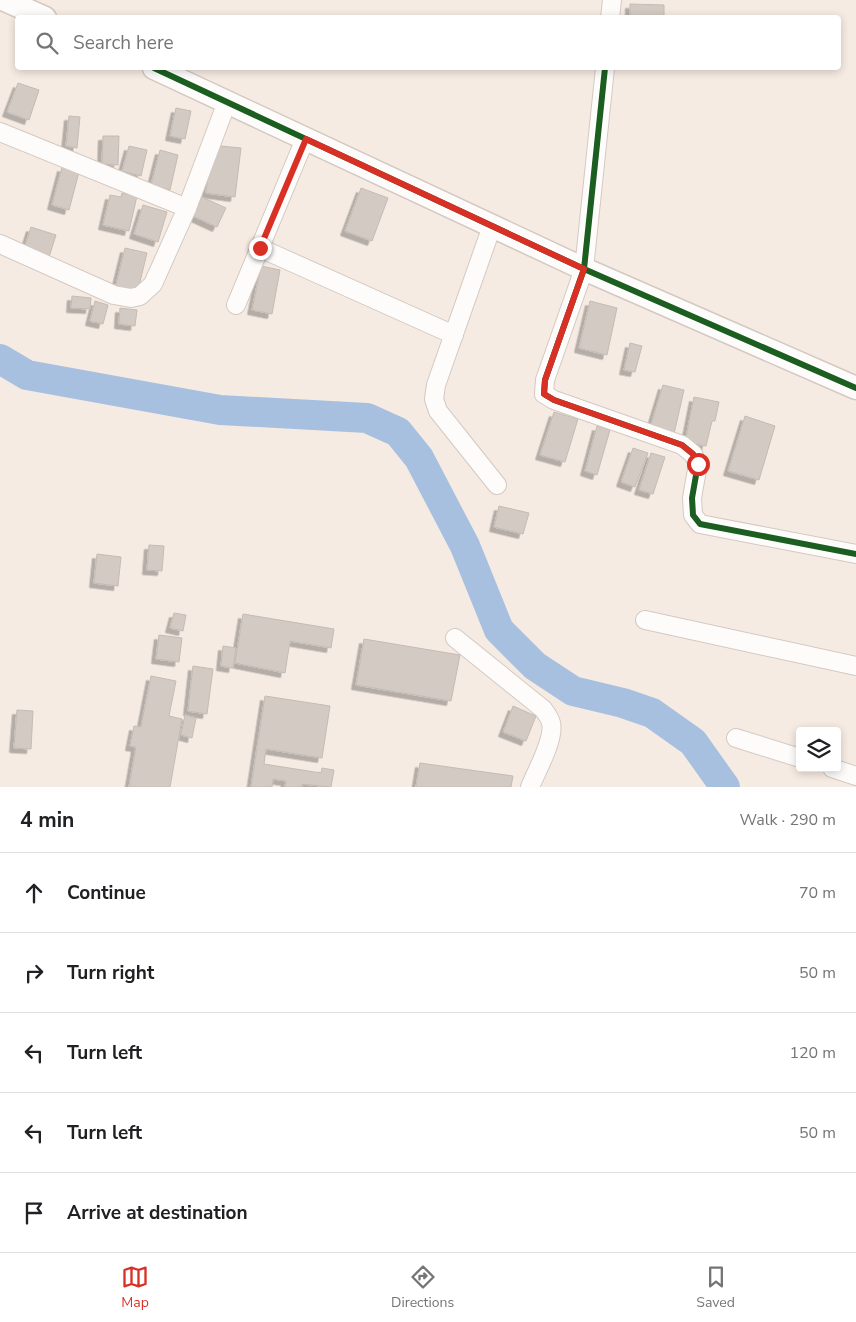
<!DOCTYPE html>
<meta charset="utf-8">
<style>
:root{--surface:#fff;--page:#f6f6f6;--text:#202124;--muted:#757577;--line:#e0e0e0;--accent:#d93025}
body{margin:0;font-family:"Nunito Sans",sans-serif;background:var(--page);color:var(--text)}
.controls{position:absolute;right:15px;bottom:15px;display:grid;overflow:hidden;border-radius:5px;box-shadow:0 2px 8px #0003}
.controls button{width:45px;height:45px;display:grid;place-items:center;padding:0;border:0;border-bottom:1px solid var(--line);background:var(--surface);color:var(--text);font:25px sans-serif}
.stop{position:absolute;width:15px;height:15px;margin:-11px;border:4px solid #d93025;border-radius:50%;background:#fff}
.stop.end{background:#d93025;border-color:#fff;box-shadow:0 1px 5px #0008}
.list{margin:0;padding:0;list-style:none}
h2{display:flex;justify-content:space-between;align-items:center;height:65px;margin:0;padding:0 20px;font-size:21px}
h2 small{font-size:16px;font-weight:400;color:var(--muted)}
.list li{display:grid;grid-template-columns:32px 1fr auto;gap:15px;align-items:center;box-sizing:border-box;height:80px;padding:0 20px;border-top:1px solid var(--line)}
.list b{display:block;font-size:19px;white-space:nowrap}
.list em{font-size:16px;font-style:normal;color:var(--muted)}
.icon{flex:none;width:28px;height:28px;fill:none;stroke:currentColor;stroke-width:2;stroke-linecap:round;stroke-linejoin:round}
.map{position:relative;flex:none;width:856px;height:787px;overflow:hidden}
.search{position:absolute;background:var(--surface);box-shadow:0 2px 8px #0003;left:15px;right:15px;top:15px;height:55px;display:flex;align-items:center;gap:12px;box-sizing:border-box;padding:0 18px;border-radius:5px;color:var(--muted);font-size:19px}
.sheet{height:465px;background:var(--surface)}
nav{display:flex;justify-content:space-around;align-items:center;box-sizing:border-box;height:70px;border-top:1px solid var(--line);background:var(--surface);font-size:14px;color:var(--muted)}
nav a{display:grid;justify-items:center;gap:2px}
nav .on{color:var(--accent)}
.map>svg:first-child{display:block}
.lines{fill:none;stroke-linecap:round;stroke-linejoin:round}
.river{stroke:#a8c0e0;stroke-width:30}
.building{fill:#d3cac3;stroke:#c4bbb4;filter:url(#shadow)}
.minor-casing{stroke:#d3c9c2;stroke-width:20}
.tertiary-casing{stroke:#d3c9c2;stroke-width:25}
.minor{stroke:#fefcfb;stroke-width:18}
.tertiary{stroke:#fefcfb;stroke-width:22}
.cycleway-casing{stroke:#fff;stroke-width:9}
.cycleway{stroke:#1b5e20;stroke-width:6}
.route{stroke:#d93025;stroke-width:6}
</style>
<div class="map">
<svg width="856" height="787" viewBox="0 0 856 787">
<defs>
<filter id="shadow"><feDropShadow dx="-4.5" dy="4.5" stdDeviation="0" flood-color="#0004"/></filter>
</defs>
<rect width="100%" height="100%" fill="#f6ebe3"/>
<g class="lines">
<!-- river -->
<polyline class="river" points="0,359 27,375 220,410 367,418 398,432 419,458 465,546 499,630 535,666 573,691 623,703 652,713 693,742 725,787"/>
</g>
<!-- building -->
<g class="building">
<polygon points="630,4 664,5 664,18 630,18"/>
<polygon points="18,83 39,90 29,120 7,112"/>
<polygon points="176,108 191,111 185,139 170,136"/>
<polygon points="69,116 80,117 77,148 66,146"/>
<polygon points="103,136 119,136 118,165 102,164"/>
<polygon points="211,145 241,148 235,197 206,193"/>
<polygon points="129,146 147,150 141,176 122,171"/>
<polygon points="160,150 178,155 170,190 151,185"/>
<polygon points="62,167 79,172 69,210 52,205"/>
<polygon points="361,188 388,198 372,241 345,231"/>
<polygon points="122,193 137,196 129,231 103,225 110,195 121,197"/>
<polygon points="202,197 226,208 217,227 193,216"/>
<polygon points="143,205 167,212 158,242 134,234"/>
<polygon points="31,227 56,235 49,257 24,249"/>
<polygon points="125,248 147,253 137,294 115,289"/>
<polygon points="261,266 280,270 272,314 252,310"/>
<polygon points="72,296 91,298 90,309 71,308"/>
<polygon points="95,301 108,305 103,324 90,321"/>
<polygon points="590,301 617,308 607,355 579,348"/>
<polygon points="120,308 137,310 135,326 119,324"/>
<polygon points="630,343 642,346 635,372 624,370"/>
<polygon points="663,385 684,390 674,434 650,428"/>
<polygon points="694,397 719,402 715,421 712,421 706,446 685,442"/>
<polygon points="554,412 578,419 565,462 540,455"/>
<polygon points="745,416 775,426 759,480 728,471"/>
<polygon points="597,426 610,430 597,475 585,471"/>
<polygon points="633,448 648,453 635,487 621,482"/>
<polygon points="651,453 665,457 653,494 639,490"/>
<polygon points="499,506 529,513 523,534 494,527"/>
<polygon points="149,545 164,546 162,571 147,570"/>
<polygon points="97,554 121,557 118,586 94,583"/>
<polygon points="174,613 186,615 183,631 170,628"/>
<polygon points="243,614 334,629 331,648 290,641 285,673 235,663"/>
<polygon points="159,635 182,638 179,662 156,659"/>
<polygon points="364,639 460,655 451,701 356,685"/>
<polygon points="223,646 236,648 233,668 221,666"/>
<polygon points="193,666 213,669 207,714 188,711"/>
<polygon points="151,676 176,681 169,716 182,719 170,787 129,787 136,747 130,746 134,726 141,727"/>
<polygon points="265,696 330,706 322,758 266,749 264,764 321,773 322,768 334,770 331,787 302,784 302,787 285,787 286,781 273,779 272,787 251,787"/>
<polygon points="513,706 536,716 526,741 503,732"/>
<polygon points="17,710 33,711 31,749 14,748"/>
<polygon points="185,715 196,718 192,738 181,735"/>
<polygon points="420,763 513,776 511,787 416,787"/>
</g>
<g class="lines">
<defs>
<g id="minor">
<polyline points="610,18 612,0"/>
<polyline points="605,68 584,269 545,380 544,394 554,400 682,445 693,454 698,464 692,498 693,515 700,524 856,554"/>
<polyline points="0,132 187,208"/>
<polyline points="492,226 436,385 434,399 438,411 497,485"/>
<polyline points="0,244 114,295 131,298 140,296 153,284 187,208 227,102"/>
<polyline points="260,248 454,335"/>
<polyline points="236,305 305,139"/>
<polyline points="645,620 856,666"/>
<path d="M455,638L543,709C546,713 550,718 551,723C555,739 536,772 530,787"/>
<polyline points="736,738 800,758"/>
<polyline points="832,768 856,776"/>
</g>
<g id="tertiary">
<polyline points="5,0 45,18"/>
<polyline points="154,68 584,269 856,388"/>
</g>
</defs>
<!-- minor casing -->
<use href="#minor" class="minor-casing"/>
<!-- tertiary casing -->
<use href="#tertiary" class="tertiary-casing"/>
<!-- minor -->
<use href="#minor" class="minor"/>
<!-- tertiary -->
<use href="#tertiary" class="tertiary"/>
<defs>
<g id="cycleway">
<polyline points="154,68 584,269 856,388"/>
<polyline points="605,68 584,269 545,380 544,394 554,400 682,445 693,454 698,464 692,498 693,515 700,524 856,554"/>
</g>
</defs>
<!-- cycleway casing -->
<use href="#cycleway" class="cycleway-casing"/>
<!-- cycleway -->
<use href="#cycleway" class="cycleway"/>
</g>
<g class="lines">
<!-- route -->
<polyline class="route" points="260,248 306,139 584,269 545,380 544,394 554,400 682,445 693,454 698,464"/>
</g>
</svg>
<div class="controls">
<button><svg class="icon" aria-label="layers" viewBox="0 0 24 24"><path d="M12 4l9 5-9 5-9-5zM3 14l9 5 9-5"/></svg></button>
</div>
<div class="stop" style="left:698px;top:464px"></div>
<div class="stop end" style="left:260px;top:248px"></div>
<div class="search"><svg class="icon" aria-label="search" viewBox="0 0 24 24"><circle cx="10" cy="10" r="6"/><path d="M15 15l6 6"/></svg>Search here</div>
</div>
<section class="sheet">
<h2>4 min<small>Walk · 290 m</small></h2>
<ul class="list">
<li><svg class="icon" aria-label="ahead" viewBox="0 0 24 24"><path d="M12 20V5M6 11l6-6 6 6"/></svg><div><b>Continue</b></div><em>70 m</em></li>
<li><svg class="icon" aria-label="right" viewBox="0 0 24 24"><path d="M7 20v-9h11M14 6l5 5-5 5"/></svg><div><b>Turn right</b></div><em>50 m</em></li>
<li><svg class="icon" aria-label="left" viewBox="0 0 24 24"><path d="M17 20v-9H6M10 6l-5 5 5 5"/></svg><div><b>Turn left</b></div><em>120 m</em></li>
<li><svg class="icon" aria-label="left" viewBox="0 0 24 24"><path d="M17 20v-9H6M10 6l-5 5 5 5"/></svg><div><b>Turn left</b></div><em>50 m</em></li>
<li><svg class="icon" aria-label="arrive" viewBox="0 0 24 24"><path d="M6 21V4h12l-3 4 3 4H6"/></svg><div><b>Arrive at destination</b></div></li>
</ul>
</section>
<nav>
<a class="on"><svg class="icon" aria-label="map" viewBox="0 0 24 24"><path d="M3 6l6-2 6 2 6-2v14l-6 2-6-2-6 2zM9 4v14M15 6v14"/></svg>Map</a>
<a><svg class="icon" aria-label="directions" viewBox="0 0 24 24"><path d="M12 3l9 9-9 9-9-9zM9 14v-3h6M13 9l2 2-2 2"/></svg>Directions</a>
<a><svg class="icon" aria-label="saved" viewBox="0 0 24 24"><path d="M7 4h10v16l-5-4-5 4z"/></svg>Saved</a>
</nav>
